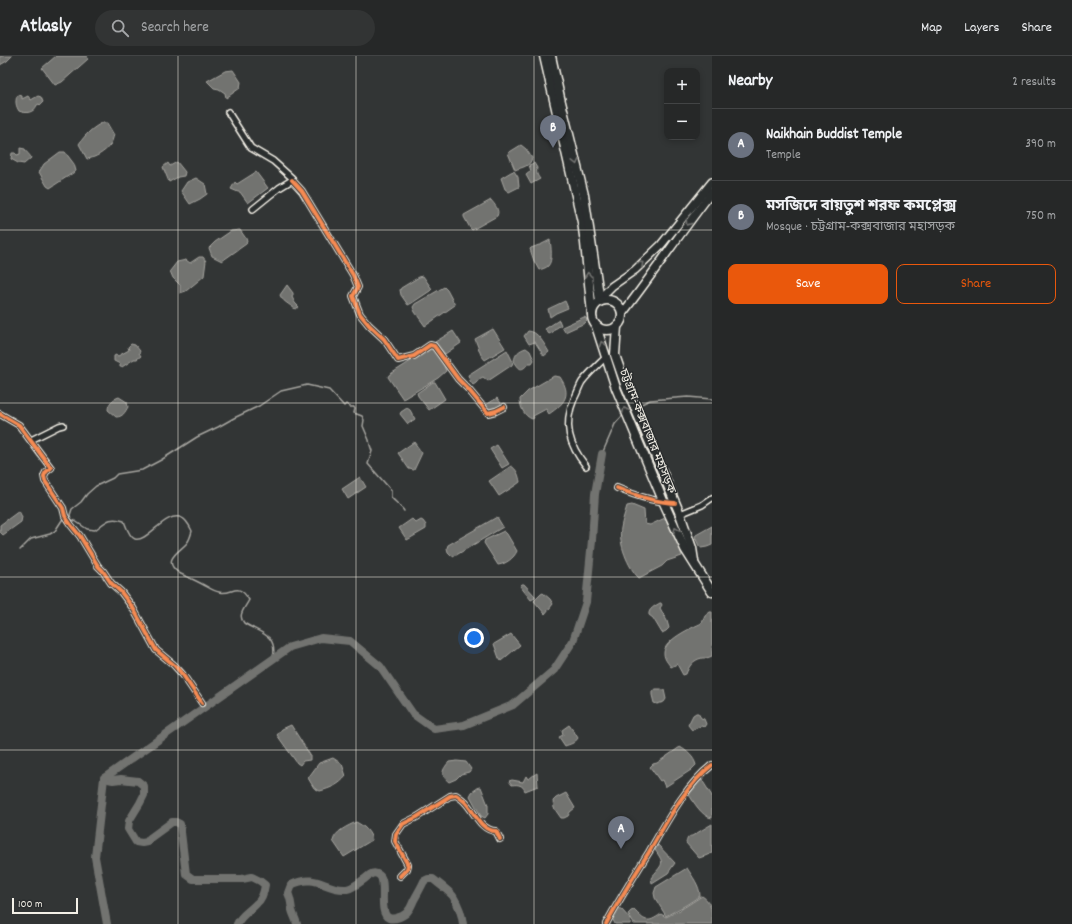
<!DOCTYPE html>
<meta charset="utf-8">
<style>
:root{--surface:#262828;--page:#323434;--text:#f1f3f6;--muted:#a4a6a8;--line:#424445;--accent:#ea580c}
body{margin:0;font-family:Dekko,"Noto Sans Bengali",sans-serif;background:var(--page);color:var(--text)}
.controls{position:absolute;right:12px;top:12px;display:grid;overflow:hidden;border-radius:8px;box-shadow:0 2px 6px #0003}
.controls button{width:36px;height:36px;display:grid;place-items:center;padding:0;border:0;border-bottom:1px solid var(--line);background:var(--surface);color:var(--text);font:20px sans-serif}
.scale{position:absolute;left:12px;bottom:10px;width:66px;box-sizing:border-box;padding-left:4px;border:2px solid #f4f1e8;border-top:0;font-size:11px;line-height:14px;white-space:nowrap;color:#f4f1e8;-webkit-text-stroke:3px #2a2d2e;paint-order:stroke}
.you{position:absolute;left:474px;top:582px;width:14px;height:14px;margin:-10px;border:3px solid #fff;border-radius:50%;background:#1a73e8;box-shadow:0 0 0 6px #1a73e833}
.badge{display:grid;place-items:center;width:26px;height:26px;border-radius:50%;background:var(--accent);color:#fff;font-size:13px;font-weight:700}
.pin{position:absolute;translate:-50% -33px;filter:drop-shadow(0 1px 2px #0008)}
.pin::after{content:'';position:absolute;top:21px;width:14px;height:12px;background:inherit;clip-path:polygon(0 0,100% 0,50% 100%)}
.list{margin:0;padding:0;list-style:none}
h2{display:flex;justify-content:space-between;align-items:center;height:52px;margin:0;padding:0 16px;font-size:17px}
h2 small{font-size:13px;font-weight:400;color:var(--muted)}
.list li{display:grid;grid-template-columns:26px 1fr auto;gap:12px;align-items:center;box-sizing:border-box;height:72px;padding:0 16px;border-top:1px solid var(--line)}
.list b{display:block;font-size:15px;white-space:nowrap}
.list p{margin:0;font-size:13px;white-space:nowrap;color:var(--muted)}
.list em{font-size:13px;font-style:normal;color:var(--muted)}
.actions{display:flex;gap:8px;padding:12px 16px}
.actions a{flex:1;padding:9px 0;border:1px solid var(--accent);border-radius:8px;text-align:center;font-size:14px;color:var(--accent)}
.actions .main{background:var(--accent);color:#fff}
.icon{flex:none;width:22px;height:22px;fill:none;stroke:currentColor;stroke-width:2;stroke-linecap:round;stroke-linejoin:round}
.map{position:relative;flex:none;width:712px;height:868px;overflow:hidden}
header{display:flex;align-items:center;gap:24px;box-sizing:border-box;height:56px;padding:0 20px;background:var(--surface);border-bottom:1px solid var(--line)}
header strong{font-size:19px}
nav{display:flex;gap:22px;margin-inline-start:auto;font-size:14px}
.search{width:280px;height:36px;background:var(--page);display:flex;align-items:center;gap:10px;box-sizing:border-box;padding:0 14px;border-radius:22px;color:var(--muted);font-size:15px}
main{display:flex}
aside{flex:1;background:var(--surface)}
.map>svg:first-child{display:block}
.water{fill:#727370;stroke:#a6a5a0}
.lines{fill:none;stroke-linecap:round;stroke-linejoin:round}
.stream{stroke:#a6a5a0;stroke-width:1.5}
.river{stroke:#727370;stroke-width:8}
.minor-casing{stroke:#f4f1e8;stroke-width:8}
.major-casing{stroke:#f4f1e8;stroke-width:10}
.highway-casing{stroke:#f4f1e8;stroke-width:11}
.minor{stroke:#2a2d2e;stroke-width:5}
.major{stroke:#2a2d2e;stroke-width:7}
.highway{stroke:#2a2d2e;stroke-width:8}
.cycleway-casing{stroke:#2a2d2e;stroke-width:6}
.cycleway{stroke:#f68b52;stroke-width:4}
.oneway{stroke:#71726f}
.grid{fill:none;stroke:#f4f1e8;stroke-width:1;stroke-opacity:0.55}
.labels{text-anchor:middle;stroke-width:3;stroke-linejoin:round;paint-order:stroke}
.street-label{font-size:12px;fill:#f4f1e8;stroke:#2a2d2e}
</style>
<header>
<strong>Atlasly</strong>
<div class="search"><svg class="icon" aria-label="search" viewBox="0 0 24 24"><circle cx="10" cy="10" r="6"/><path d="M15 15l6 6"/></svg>Search here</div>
<nav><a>Map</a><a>Layers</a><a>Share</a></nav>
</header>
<main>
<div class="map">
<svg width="712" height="868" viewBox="0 0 712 868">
<rect width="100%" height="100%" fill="#323535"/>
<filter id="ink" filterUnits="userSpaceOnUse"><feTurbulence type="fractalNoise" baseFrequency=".025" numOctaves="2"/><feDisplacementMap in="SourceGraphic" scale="8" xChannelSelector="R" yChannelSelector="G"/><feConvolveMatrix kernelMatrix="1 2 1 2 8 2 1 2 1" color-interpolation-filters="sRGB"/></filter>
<g filter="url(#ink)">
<!-- water -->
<g class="water">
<polygon points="0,0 12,0 7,5 0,9"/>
<polygon points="56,0 87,0 88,3 62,26 55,29 42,12"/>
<polygon points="233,14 241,26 240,32 226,42 225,37 219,33 214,32 207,25 225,15"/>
<path d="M19,39L22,40V43L28,40L31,44L38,40L41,41L43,46L40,49L39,48L37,49C34,57 26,58 19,55C16,50 15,46 17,40Z"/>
<path d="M102,67H107L114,79C113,82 112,86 110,89C105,96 95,102 87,103L79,88C85,79 92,72 102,67Z"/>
<path d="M521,89L526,93L532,102C530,111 522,111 515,114L508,97Z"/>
<path d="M20,92L25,93C26,97 30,98 31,102L24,108L18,107L11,103L12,97H15L17,99L20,98Z"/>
<polygon points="60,96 65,96 74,108 76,115 50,132 47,130 39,116 44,108"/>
<polygon points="177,106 185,116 184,120 178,121 169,126 163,111 168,107 170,110"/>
<path d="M534,107L537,112C536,117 537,119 540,123L531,128L526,119L531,115L529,109Z"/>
<polygon points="514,115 518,121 519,131 509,136 505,133 501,122 511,116"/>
<polygon points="256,116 268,132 248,147 240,136 238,136 231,133 235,126 237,128"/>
<polygon points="196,122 205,128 207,138 200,143 190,148 181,135 187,126"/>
<path d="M491,144C495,149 500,154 497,160L472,174L470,172L464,161V159Z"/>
<polygon points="240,174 247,184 246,188 222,205 212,200 209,192 215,186 231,175"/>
<path d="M550,184C551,190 553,205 548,210C546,212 542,213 539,214L534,205L530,193L531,192L539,189H540Z"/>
<polygon points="199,201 203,201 206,205 204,220 186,235 180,237 180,229 173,222 170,215 177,206 186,204 190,207"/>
<polygon points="423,220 432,233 430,235 412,247 408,249 401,239 400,234 401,232 419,221"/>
<path d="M287,229L293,237V239L292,241L295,247L299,251L295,253C289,248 282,245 280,239Z"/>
<polygon points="444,231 447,234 455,249 431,266 425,270 415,256 413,251 415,248"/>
<polygon points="565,245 568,252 556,257 550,261 548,253"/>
<polygon points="584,261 586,262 587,265 585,267 565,276 562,271"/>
<polygon points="559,264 561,269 555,273 553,276 549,278 545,273"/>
<polygon points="493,273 505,292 485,304 481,299 475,283"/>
<polygon points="453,275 461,287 445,298 435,286"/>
<path d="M528,275C538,275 544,288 549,296L544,300L535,286L529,288L524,280Z"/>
<polygon points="131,288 135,289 140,295 139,297 141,300 137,303 134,303 122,311 120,311 120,308 114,305 114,300 116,299 118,300 129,294 128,291"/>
<polygon points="431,292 433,293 444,310 446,315 438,322 403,343 388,321 389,319"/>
<path d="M526,292L530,295L534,304L532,307H529C521,316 520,314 514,305C515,298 519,294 526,292Z"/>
<path d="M507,294L513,306L512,309L488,325L483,321C478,322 478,327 473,329L470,325L468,319Z"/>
<path d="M554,320L560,321C572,339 565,347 549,358L546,353L533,360L534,362L532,363C524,360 520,351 520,343L528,335Z"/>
<polygon points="433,326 435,326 445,343 429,354 418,340 417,337"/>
<path d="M119,341L127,346L128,351C125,356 123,361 116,361L108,354C108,347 113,343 119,341Z"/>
<polygon points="497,342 501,347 501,349 494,353 489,353 486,349"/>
<polygon points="407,352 410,354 415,363 408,368 400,358 401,356"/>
<polygon points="414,386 422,397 414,414 409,413 398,397"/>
<polygon points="497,389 509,408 502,412 490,393"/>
<path d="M511,410C517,413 519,420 520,426L516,429L499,440L489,425Z"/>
<polygon points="360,421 366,431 348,443 342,433"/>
<path d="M632,449L644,454L645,468L650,469L665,462L679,489L682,500L667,505L662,510L639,522C628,512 618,486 621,472C622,465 625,457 627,450Z"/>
<polygon points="19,455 22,461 21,466 3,479 0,476 0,469"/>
<polygon points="497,461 503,471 453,501 448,496 447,492 448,489"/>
<polygon points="412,463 416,467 421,464 423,465 426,469 426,473 407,484 399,472"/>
<polygon points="712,470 712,489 707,491 701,492 699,490 695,481 696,479"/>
<path d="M504,475L507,478L517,495C514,502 506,508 498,509L484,487L485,484Z"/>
<polygon points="522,528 524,528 535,540 535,542 531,544 520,530"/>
<polygon points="543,537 550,543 553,548 545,558 534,545 541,538"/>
<path d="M660,547H661L662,549L660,552L667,565L669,572L666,575L662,577L653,562L649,559C648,553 655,550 660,547Z"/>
<path d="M710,556H712V600C708,602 706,602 702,602C693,604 689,610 686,618L683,619L677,608L671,611C668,607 664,603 664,597C664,584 691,572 702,567L705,560Z"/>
<polygon points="511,578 520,589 501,605 499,602 494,588"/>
<polygon points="656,633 661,633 664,634 666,643 664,646 657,648 654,647 652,639 652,635"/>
<polygon points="696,657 698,657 701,662 704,663 706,668 704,671 701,670 692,674 688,669 693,659"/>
<polygon points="291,669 310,699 310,704 303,705 300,709 297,707 277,679 282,673"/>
<path d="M569,669L575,677L578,682C574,688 570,688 565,690L559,681L563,679L562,674Z"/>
<path d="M680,691C687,695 694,701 696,709L691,714L665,731L662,724L660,725L650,711L653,708L657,707Z"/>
<path d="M333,702L342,708L346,720C339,729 331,732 320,735L314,732L308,722L319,707Z"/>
<path d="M457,705L466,706L471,713L469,716L461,718L456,723L449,726C440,719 442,714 449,706Z"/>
<path d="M537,717L538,730L525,735C523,729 518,728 512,729L509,725L512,724L523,726L526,720L528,723C531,722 533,719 537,717Z"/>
<path d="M700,724H702L712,740V762C702,761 693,745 688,737Z"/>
<polygon points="479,731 481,731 488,749 488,758 485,762 481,760 470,740 472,736"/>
<polygon points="566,737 575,752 570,756 568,760 564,762 561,762 554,752 553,745 556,742"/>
<path d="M356,766C364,770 370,775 372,784L344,801L333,785C335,775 348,770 356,766Z"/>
<path d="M712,768V797L705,800L699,802L686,787C687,783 688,780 692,780Z"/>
<path d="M658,789L675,807L668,817L652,827L651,822C662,808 666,809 655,794Z"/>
<path d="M687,812C692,820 700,830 700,840L686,849L666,860L655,842L654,837L656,831Z"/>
<path d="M702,840C712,846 712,857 712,868H634L628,858L631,855L634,854C645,865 647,868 661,858L666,861L680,854Z"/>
<polygon points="618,851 622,854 631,864 630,868 615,868 612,862"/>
</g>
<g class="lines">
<!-- stream -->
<g class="stream">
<polyline points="637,350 650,344 688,341 712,343"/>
<polyline points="602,398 615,368 624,358"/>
<path d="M68,462L75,465L87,473L95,474C106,466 109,460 124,465C126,470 129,481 135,483C147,487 166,454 182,462C187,464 190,471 192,475C191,479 190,483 187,487C179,496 161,504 179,517C187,521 195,524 202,528C208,531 213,535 219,536C233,540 237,524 249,544C245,552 237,559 244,567C261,578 278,578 273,603"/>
<path d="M71,463L70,459L72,453L81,446L87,438L96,430L113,422L117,418L142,414L161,404L197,381L218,371L234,362L259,350L281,335L307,329L329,334L344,350L346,348L350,351H354L355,353L354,357L362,360L364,364L363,370L369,384L370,389L372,395L368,408L391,434C391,437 391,439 391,441C393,444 401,450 404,455"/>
<polyline points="20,494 31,483 50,478 55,475 64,461"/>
</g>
<!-- river -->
<g class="river">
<path d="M104,722L113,724L121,723L138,725L144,730V739L140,747L129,765L128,773L136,786L142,787L147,786L150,782L172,766H176L180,768L186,818L193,823H242L252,821L260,825L265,829C264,836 262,843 257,847C250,855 241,859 237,868"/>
<polyline points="107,868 95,801 104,722 290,591 321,582 350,585 380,610 413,658 434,673 464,669 513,649 554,614 573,585 586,546 592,484 595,438 602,398"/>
<path d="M297,868C296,863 293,859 292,854C291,848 291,843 288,837L291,829C318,816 324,835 347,833C352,832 359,827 363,824C368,821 372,814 379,819C388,825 377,857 389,862C394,864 405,860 408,855C411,852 412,848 414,844C417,838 421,832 424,825L428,823H433C439,828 448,834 453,840C458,848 462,859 463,868"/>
</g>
<defs>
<g id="minor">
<polyline points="228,56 251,92 273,105 292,122 292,124 279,132 253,153"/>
<polyline points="292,124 302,135 353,219 358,231 353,240 360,258 369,269 384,283 398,304 414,300 430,289 434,290 458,323 468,333 488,357 496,355 504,351"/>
<polyline points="0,358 19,369 51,412 46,416 44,420 45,425 63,452 65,460 71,469 80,480 98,510 103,515 111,527 121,536 133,552 156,594 174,609 183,619 202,647"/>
<polyline points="31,384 59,370 63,369"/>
<path d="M586,410C569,389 563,369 574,343C577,338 579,331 582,326C589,317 598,309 606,301"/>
<path d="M617,432C636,440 654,446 675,447"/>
<polyline points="680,458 702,449 712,442"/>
<path d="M400,820L407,813L408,809L395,785L396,778L403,768L417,761L450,740L456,739C459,741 462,743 464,745C474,754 480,775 496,775L500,783"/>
<path d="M606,868C619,844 634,820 649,796C666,767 685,730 712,709"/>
</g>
<g id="major">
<polyline points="604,244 605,237 612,230 635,214 661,189 712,126"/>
<path d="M622,258C653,218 681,176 712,136"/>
</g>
<g id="highway">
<polyline points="544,0 582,166 585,187 592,258"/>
<polyline points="551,0 561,46 584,139 600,245"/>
<circle cx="607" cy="259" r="15"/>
<polyline points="596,270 616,332 664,447 685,493 712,536"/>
<polyline points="617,270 615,299 625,328 680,458 692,492 694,505"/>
</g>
</defs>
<!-- minor casing -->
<use href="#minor" class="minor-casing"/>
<!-- major casing -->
<use href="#major" class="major-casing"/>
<!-- highway casing -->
<use href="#highway" class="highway-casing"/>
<!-- minor -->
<use href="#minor" class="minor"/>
<!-- major -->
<use href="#major" class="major"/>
<!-- highway -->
<use href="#highway" class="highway"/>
<defs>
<g id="cycleway">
<polyline points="292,124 302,135 353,219 358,231 353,240 360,258 369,269 384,283 398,304 414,300 430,289 434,290 458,323 468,333 488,357 496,355 504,351"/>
<polyline points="0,358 19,369 51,412 46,416 44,420 45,425 63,452 65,460 71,469 80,480 98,510 103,515 111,527 121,536 133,552 156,594 174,609 183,619 202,647"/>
<path d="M617,432C636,440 654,446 675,447"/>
<path d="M400,820L407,813L408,809L395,785L396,778L403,768L417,761L450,740L456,739C459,741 462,743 464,745C474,754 480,775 496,775L500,783"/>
<path d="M606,868C619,844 634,820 649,796C666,767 685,730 712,709"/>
</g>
</defs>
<!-- cycleway casing -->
<use href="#cycleway" class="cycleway-casing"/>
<!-- cycleway -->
<use href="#cycleway" class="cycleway"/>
</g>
<!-- one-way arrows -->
<defs><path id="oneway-chevron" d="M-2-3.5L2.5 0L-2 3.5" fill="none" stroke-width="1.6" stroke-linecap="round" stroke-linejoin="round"/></defs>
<g class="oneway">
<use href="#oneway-chevron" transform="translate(576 106) rotate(76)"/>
<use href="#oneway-chevron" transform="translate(688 167) rotate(126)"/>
<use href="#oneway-chevron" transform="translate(641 208) rotate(-43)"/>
<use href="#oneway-chevron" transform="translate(588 219) rotate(-95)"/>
<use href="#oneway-chevron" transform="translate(602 288) rotate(-107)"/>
<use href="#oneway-chevron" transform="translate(625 354) rotate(-114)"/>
<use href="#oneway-chevron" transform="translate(676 474) rotate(-114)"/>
</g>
</g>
<!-- grid -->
<path class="grid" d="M178,0V868M356,0V868M534,0V868M0,174H712M0,347H712M0,521H712M0,694H712"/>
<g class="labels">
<!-- street labels -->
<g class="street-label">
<text transform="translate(648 375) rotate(68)" y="4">চট্টগ্রাম-কক্সবাজার মহাসড়ক</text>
</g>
</g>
</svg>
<div class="controls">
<button>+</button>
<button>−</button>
</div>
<div class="scale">100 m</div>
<div class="you"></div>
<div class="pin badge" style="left:621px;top:793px;background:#6b7280">A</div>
<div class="pin badge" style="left:553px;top:92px;background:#6b7280">B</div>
</div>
<aside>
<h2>Nearby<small>2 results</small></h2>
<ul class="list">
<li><span class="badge" style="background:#6b7280">A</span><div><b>Naikhain Buddist Temple</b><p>Temple</p></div><em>390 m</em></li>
<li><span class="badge" style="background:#6b7280">B</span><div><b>মসজিদে বায়তুশ শরফ কমপ্লেক্স</b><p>Mosque · চট্টগ্রাম-কক্সবাজার মহাসড়ক</p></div><em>750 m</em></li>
</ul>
<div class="actions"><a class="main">Save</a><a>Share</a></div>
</aside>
</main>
